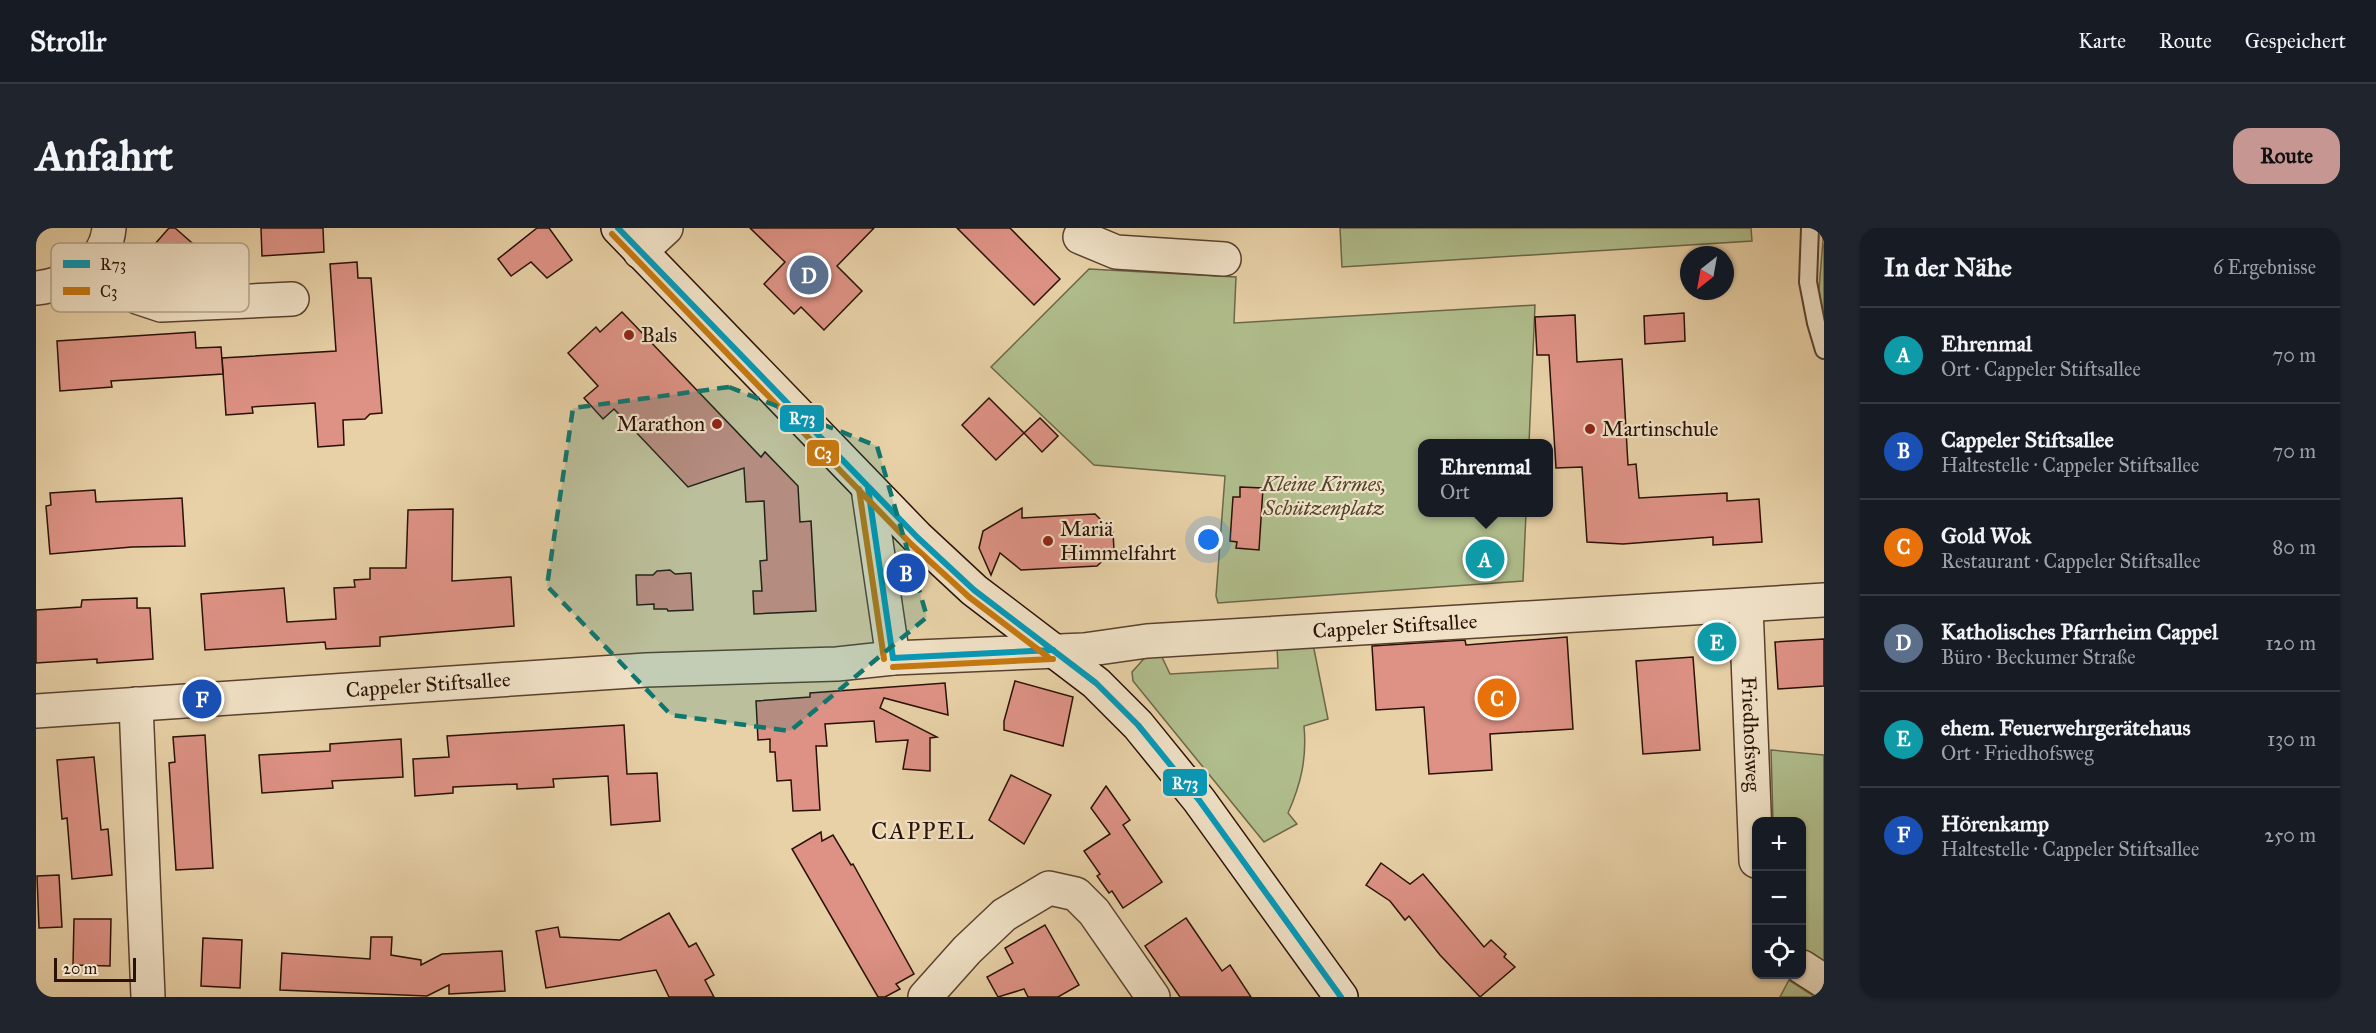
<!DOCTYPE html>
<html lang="de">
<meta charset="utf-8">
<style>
:root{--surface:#171b24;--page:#20242c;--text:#f1f3f6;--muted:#9ea1a6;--line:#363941;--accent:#c59692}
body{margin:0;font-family:"IM FELL Great Primer",serif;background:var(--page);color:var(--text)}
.controls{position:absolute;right:18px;bottom:18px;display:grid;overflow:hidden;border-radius:12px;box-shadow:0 2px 4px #0004}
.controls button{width:54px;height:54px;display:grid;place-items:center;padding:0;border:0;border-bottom:2px solid var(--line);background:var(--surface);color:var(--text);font:30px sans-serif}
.compass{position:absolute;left:1644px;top:18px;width:54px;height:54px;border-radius:50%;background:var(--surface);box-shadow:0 2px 4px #0004;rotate:211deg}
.scale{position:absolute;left:18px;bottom:15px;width:82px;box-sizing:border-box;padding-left:6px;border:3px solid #291105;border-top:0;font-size:16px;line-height:21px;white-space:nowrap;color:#291105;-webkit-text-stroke:4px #f0e1c6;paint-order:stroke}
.you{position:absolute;left:1173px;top:312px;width:21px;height:21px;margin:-15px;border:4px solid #fff;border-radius:50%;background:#1a73e8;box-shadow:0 0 0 9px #1a73e833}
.badge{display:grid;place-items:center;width:39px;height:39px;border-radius:50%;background:var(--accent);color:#fff;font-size:20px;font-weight:700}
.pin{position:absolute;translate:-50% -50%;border:3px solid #fff;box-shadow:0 2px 6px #0006}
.popup{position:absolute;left:1382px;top:211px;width:135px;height:78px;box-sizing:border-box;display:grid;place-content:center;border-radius:12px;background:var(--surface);filter:drop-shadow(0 2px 4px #0005);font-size:20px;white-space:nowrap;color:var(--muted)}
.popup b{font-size:22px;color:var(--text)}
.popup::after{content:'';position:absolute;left:50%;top:100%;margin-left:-12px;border:12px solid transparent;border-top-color:var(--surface)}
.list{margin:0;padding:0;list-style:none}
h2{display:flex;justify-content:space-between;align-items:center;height:78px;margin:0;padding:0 24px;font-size:26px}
h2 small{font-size:20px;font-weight:400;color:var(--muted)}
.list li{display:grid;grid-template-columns:39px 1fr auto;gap:18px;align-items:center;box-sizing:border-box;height:96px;padding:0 24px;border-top:2px solid var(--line)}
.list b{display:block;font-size:22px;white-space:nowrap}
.list p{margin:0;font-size:20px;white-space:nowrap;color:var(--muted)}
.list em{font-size:20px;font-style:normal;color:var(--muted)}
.icon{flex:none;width:33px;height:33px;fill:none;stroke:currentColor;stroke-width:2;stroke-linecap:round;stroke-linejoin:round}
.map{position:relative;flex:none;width:1788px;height:769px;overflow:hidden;border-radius:18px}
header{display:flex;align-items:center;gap:36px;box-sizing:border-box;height:84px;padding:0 30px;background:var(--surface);border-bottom:2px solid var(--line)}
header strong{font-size:28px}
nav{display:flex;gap:33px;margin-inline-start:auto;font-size:21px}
.intro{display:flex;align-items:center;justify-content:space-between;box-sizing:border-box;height:144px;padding:0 36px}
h1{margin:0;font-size:42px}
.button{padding:15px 27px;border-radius:18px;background:var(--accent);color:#111;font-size:21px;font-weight:700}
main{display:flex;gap:36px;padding:0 36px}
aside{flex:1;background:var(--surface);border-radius:18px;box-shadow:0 2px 4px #0004}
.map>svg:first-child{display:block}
.green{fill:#b0bd8c;stroke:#6c6748;stroke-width:1.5}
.building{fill:#de9285;stroke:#291105;stroke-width:1.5}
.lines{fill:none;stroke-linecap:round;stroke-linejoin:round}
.service-casing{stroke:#59412e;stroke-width:20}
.minor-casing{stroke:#59412e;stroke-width:36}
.secondary-casing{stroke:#291105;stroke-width:36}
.service{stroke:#f0e1c6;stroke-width:16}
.minor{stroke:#f0e1c6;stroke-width:33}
.secondary{stroke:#f0e1c6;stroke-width:33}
.bus-1-casing{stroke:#f0e1c6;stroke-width:10}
.bus-2-casing{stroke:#f0e1c6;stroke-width:10}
.bus-1{stroke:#049aba;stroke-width:6}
.bus-2{stroke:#c57910;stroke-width:6}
.marked{fill:#0f766e;fill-opacity:0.2;stroke:#0f766e;stroke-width:4.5;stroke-dasharray:12 8;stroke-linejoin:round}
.poi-dot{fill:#8f2418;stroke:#f0e1c6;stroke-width:2}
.labels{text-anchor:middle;stroke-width:4.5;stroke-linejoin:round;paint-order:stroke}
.poi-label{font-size:21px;fill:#291105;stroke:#f0e1c6;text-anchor:start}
.park-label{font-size:21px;font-style:italic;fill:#52452e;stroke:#f0e1c6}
.street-label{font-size:21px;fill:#291105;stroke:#f0e1c6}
.quarter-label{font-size:24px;letter-spacing:1.5px;fill:#291105;stroke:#f0e1c6}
.key{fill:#f0e1c6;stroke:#b4a38c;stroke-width:1.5}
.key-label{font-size:16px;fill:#291105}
.line-badge{stroke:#f0e1c6;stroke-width:2}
.badge-label{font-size:16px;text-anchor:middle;font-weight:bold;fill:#fff}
</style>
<header>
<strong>Strollr</strong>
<nav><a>Karte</a><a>Route</a><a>Gespeichert</a></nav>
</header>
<div class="intro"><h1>Anfahrt</h1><a class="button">Route</a></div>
<main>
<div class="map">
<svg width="1788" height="769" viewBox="0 0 1788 769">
<rect width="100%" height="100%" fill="#e8d1a7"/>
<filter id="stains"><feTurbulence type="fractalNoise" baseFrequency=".00333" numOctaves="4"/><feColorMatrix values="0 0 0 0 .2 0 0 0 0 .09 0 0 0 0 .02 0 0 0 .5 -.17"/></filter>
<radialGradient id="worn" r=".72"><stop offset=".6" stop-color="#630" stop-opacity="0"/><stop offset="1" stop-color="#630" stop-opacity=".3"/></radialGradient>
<!-- green -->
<g class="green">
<polygon points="1304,0 1715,0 1716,13 1306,39"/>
<polygon points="1788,0 1788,100 1783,61"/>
<polygon points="1053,41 1200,49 1198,95 1499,77 1493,215 1386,216 1386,284 1490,285 1487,353 1182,375 1180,368 1189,248 1058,237 955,139"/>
<path d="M1277,416L1292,491L1268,498C1271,530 1265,556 1252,585L1261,596L1228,614L1097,453L1096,444L1113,425H1124L1134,446L1242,440L1241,418Z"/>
<polygon points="1735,522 1788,527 1788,736 1766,719 1766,594 1737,593"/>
<polygon points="1753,752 1779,769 1744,769"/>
</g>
<!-- building -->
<g class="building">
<polygon points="133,0 139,0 171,28 164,35 165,48 123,51 122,43 111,33 118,25 118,17"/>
<polygon points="225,0 287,0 288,24 226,28"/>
<polygon points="501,0 513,0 536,32 511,50 495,34 475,48 462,31"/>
<polygon points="714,0 838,0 801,38 826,63 788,102 765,79 758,86 728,56 749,34"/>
<polygon points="921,0 974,0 1024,51 998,77"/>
<polygon points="321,34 322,50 335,50 346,185 334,186 329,191 307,192 308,217 282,219 279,175 216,179 217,185 190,187 186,130 300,123 294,36"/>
<polygon points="586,84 725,229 729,224 762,258 764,294 775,293 780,383 718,386 717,363 726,363 724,333 731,332 728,273 710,274 708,240 652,259 578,181 567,191 548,170 562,158 532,125 560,99 564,104"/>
<polygon points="1648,85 1649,113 1609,116 1608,88"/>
<polygon points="1539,87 1541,134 1586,131 1592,237 1600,236 1603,270 1691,265 1691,273 1723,271 1726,314 1677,317 1677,309 1587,316 1551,314 1546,239 1520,240 1513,127 1501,127 1499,89"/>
<polygon points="159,104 160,120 185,119 187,146 75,153 76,159 24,163 21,113"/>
<polygon points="953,170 988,205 960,232 926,197"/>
<polygon points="1004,190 1022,208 1006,224 988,205"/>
<polygon points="1204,259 1227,260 1223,322 1200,320 1201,314 1194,313 1197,269 1204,269"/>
<polygon points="59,262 60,274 146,270 149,318 96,319 14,326 10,278 15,277 14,265"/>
<polygon points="986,280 986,290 1059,286 1077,304 1078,322 1061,338 985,342 964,325 955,347 943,320 947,303"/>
<polygon points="417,281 416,353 475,349 478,398 344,409 344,418 290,421 289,414 169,422 165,366 248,360 251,394 300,391 298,360 319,359 318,352 334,351 334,340 370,340 372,282"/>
<polygon points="634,342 639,346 655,345 657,382 632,383 631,381 618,381 618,376 601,377 600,347 617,347 621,343"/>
<polygon points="101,370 101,380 114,380 117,431 61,435 61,431 0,435 0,382 45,379 46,372"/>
<polygon points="1531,409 1537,501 1454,506 1456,542 1393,546 1388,479 1340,482 1336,418 1429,412 1430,417"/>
<polygon points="1788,411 1788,458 1742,461 1739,414"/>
<polygon points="1657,429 1664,522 1607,526 1600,433"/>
<polygon points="979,453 1037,469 1027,518 968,502 968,493"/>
<polygon points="909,455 912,487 848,470 844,480 901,509 894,510 894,543 867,541 872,512 840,514 838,493 789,496 791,518 780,518 784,582 757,583 755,552 741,553 739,524 734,524 734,511 722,512 720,473 774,469 774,465"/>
<polygon points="588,497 591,546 621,545 624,593 575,597 572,548 517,551 518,559 481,561 481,556 417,559 417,565 379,568 377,531 413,529 411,508"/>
<polygon points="169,507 177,640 140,642 133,535 139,534 137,509"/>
<polygon points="365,511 367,549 296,553 297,560 226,565 223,527 294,523 294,516"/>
<polygon points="58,529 65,602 72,601 76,647 36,651 31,590 26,591 21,532"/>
<polygon points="975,547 1015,567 988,616 953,592"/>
<polygon points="1070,558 1094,592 1087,597 1126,654 1087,680 1076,663 1073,665 1061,648 1064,646 1048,623 1074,606 1055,580"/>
<polygon points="785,604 786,613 797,607 815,637 817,636 878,746 860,756 864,761 849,769 842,769 756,621"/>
<polygon points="1345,635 1374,656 1387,646 1448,719 1455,712 1470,726 1468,729 1479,739 1444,769 1404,727 1373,688 1369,692 1354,673 1330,657"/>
<polygon points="23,647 26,699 3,700 1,648"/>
<polygon points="633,685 653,719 660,715 678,747 669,752 678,769 633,769 620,742 510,760 500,703 522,699 524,709 584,712"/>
<polygon points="1150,690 1186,743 1194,737 1215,769 1144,769 1109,718"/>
<polygon points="38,691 75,691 74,738 37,737"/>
<polygon points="1009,697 1043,757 1022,769 992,769 988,761 962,769 951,749 977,735 969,720"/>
<polygon points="335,709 356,709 355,727 385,732 385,737 406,726 466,723 469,763 413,766 413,757 391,768 244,762 246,725 334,731"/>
<polygon points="167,710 206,712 204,760 165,758"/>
</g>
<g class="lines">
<defs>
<polyline id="service" points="1774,0 1772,54 1780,95 1788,122"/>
<g id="minor">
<polyline points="1044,9 1080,24 1188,31"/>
<polyline points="604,24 630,0"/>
<polyline points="63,29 79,49 101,69 125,77 256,71"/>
<path d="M0,60C32,57 70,36 73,0"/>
<polyline points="832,260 857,430"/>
<path id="s1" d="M1710,378L1720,633"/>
<polyline points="100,476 112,769"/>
<path id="s2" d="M0,483L610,442L801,436L857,430L1048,422L1111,413L1788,372"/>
<polyline points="1766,739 1788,753"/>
<polyline points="889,769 931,722 968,687 1013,660 1040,666 1058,684 1117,769"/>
</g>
<polyline id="secondary" points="582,0 881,309 938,362 1060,455 1102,497 1163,572 1305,769"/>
</defs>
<!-- service casing -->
<use href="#service" class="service-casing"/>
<!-- minor casing -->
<use href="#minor" class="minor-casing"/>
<!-- secondary casing -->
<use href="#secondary" class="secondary-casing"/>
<!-- service -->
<use href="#service" class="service"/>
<!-- minor -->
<use href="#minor" class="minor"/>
<!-- secondary -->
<use href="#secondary" class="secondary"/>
<defs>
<g id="bus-1">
<polyline points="582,0 881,309 938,362 1060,455 1102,497 1163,572 1305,769"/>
<polyline points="832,260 857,430"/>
<polyline points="857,430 1017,422"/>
</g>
<g id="bus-2">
<polyline points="576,6 875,316 933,369 1012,429"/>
<polyline points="823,261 848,431"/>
<polyline points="857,439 1017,431"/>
</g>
</defs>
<!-- bus-1 casing -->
<use href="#bus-1" class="bus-1-casing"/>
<!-- bus-2 casing -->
<use href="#bus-2" class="bus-2-casing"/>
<!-- bus-1 -->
<use href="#bus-1" class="bus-1"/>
<!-- bus-2 -->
<use href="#bus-2" class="bus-2"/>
</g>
<!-- marked area -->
<path class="marked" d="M693,159L841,218L891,389L754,503L635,487L511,358L537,180Z"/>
<!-- markers -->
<g class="poi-dot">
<circle cx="593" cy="107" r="6"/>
<circle cx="681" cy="196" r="6"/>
<circle cx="1554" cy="201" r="6"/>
<circle cx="1012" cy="313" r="6"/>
</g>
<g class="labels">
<!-- poi labels -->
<g class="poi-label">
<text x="605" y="114">Bals</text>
<text x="669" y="203" text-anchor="end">Marathon</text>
<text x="1566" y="208">Martinschule</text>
<text x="1024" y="308">Mariä<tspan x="1024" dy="24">Himmelfahrt</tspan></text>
</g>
<!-- park labels -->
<g class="park-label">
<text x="1288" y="263">Kleine Kirmes,<tspan x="1288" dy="24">Schützenplatz</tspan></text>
</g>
<!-- street labels -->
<g class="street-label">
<text dy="7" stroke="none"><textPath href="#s2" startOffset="1362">Cappeler Stiftsallee</textPath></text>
<text dy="7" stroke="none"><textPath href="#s2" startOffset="393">Cappeler Stiftsallee</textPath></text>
<text dy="7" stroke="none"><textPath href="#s1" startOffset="128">Friedhofsweg</textPath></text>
</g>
<!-- quarter labels -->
<g class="quarter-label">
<text x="887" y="611">CAPPEL</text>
</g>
</g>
<!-- legend -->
<rect x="15" y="15" width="198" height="69" rx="9" class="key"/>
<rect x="27" y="32" width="27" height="8" fill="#049aba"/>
<rect x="27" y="59" width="27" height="8" fill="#c57910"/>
<g class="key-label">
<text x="64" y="42">R73</text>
<text x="64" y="69">C3</text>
</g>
<g class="line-badge">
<rect x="743" y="176" width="46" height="29" rx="6" fill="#049aba"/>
<rect x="770" y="211" width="34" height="28" rx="6" fill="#c57910"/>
<rect x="1126" y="540" width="46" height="29" rx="6" fill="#049aba"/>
</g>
<g class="badge-label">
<text x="766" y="196">R73</text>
<text x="787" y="231">C3</text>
<text x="1149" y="561">R73</text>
</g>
<rect width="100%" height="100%" filter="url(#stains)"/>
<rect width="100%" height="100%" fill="url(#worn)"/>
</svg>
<div class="controls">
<button>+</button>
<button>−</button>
<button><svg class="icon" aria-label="locate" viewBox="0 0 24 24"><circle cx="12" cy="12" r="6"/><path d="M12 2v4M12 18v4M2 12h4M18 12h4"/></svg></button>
</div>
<svg class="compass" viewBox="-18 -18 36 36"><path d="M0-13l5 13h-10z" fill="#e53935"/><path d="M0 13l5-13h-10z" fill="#9ea1a6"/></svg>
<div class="scale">20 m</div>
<div class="you"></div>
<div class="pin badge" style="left:1449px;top:331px;background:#0f9aa8">A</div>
<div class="popup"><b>Ehrenmal</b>Ort</div>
<div class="pin badge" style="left:870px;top:345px;background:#1a4fb4">B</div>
<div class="pin badge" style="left:1461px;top:470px;background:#e8710a">C</div>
<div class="pin badge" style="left:773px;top:47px;background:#5c6f8a">D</div>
<div class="pin badge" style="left:1681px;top:414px;background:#0f9aa8">E</div>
<div class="pin badge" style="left:166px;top:471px;background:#1a4fb4">F</div>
</div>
<aside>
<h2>In der Nähe<small>6 Ergebnisse</small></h2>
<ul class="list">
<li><span class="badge" style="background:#0f9aa8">A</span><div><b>Ehrenmal</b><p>Ort · Cappeler Stiftsallee</p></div><em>70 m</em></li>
<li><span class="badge" style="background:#1a4fb4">B</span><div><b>Cappeler Stiftsallee</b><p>Haltestelle · Cappeler Stiftsallee</p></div><em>70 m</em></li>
<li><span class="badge" style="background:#e8710a">C</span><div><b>Gold Wok</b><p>Restaurant · Cappeler Stiftsallee</p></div><em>80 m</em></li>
<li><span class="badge" style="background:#5c6f8a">D</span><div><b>Katholisches Pfarrheim Cappel</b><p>Büro · Beckumer Straße</p></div><em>120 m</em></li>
<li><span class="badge" style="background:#0f9aa8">E</span><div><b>ehem. Feuerwehrgerätehaus</b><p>Ort · Friedhofsweg</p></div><em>130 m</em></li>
<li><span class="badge" style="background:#1a4fb4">F</span><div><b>Hörenkamp</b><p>Haltestelle · Cappeler Stiftsallee</p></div><em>250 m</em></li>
</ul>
</aside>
</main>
